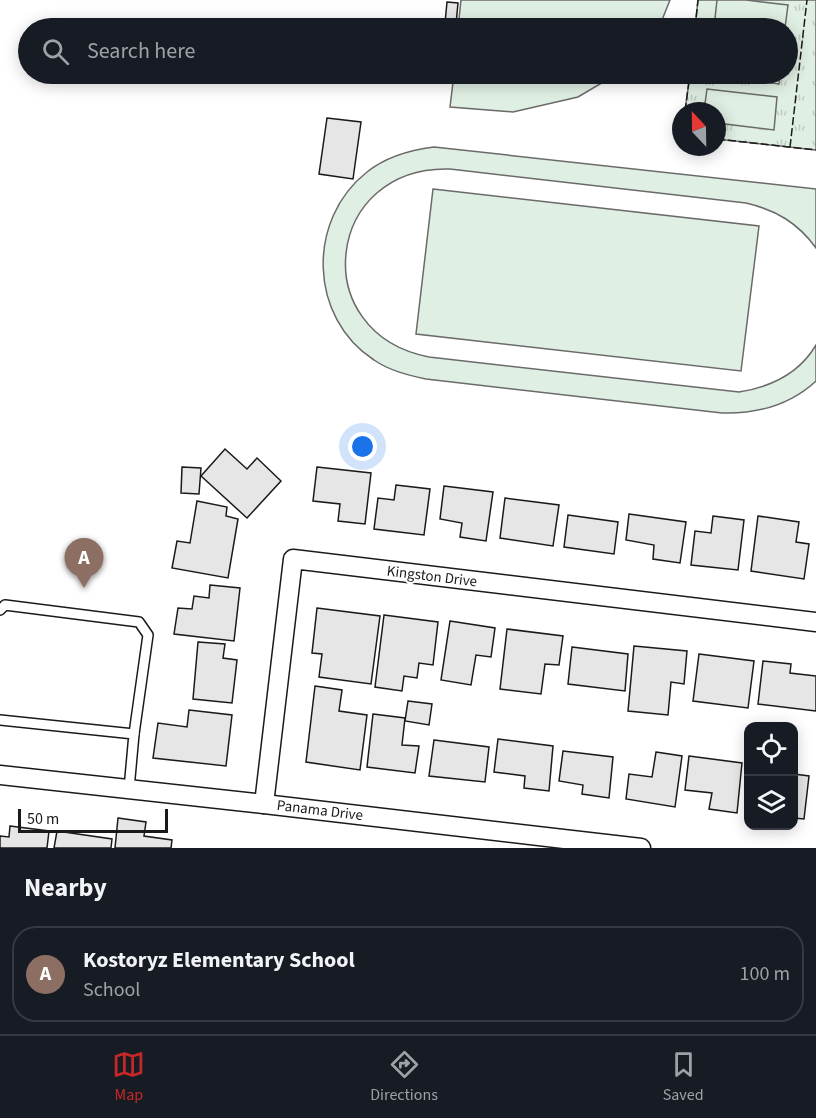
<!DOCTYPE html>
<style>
:root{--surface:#171b24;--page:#20242c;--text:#f1f3f6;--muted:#9ea1a6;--line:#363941;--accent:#c62828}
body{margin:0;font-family:"Source Sans 3",sans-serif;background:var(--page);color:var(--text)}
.controls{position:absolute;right:18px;bottom:18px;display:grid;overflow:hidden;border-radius:12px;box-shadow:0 3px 15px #0003}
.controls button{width:54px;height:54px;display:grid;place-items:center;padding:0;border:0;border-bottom:2px solid var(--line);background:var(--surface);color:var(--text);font:30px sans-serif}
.compass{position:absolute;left:672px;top:102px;width:54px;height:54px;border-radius:50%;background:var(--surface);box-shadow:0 3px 15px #0003;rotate:338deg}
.scale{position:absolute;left:18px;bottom:15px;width:150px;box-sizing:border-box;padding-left:6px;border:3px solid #1a1a1a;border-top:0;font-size:16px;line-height:21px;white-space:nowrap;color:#1a1a1a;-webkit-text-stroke:4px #fff;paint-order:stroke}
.you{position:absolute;left:363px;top:447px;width:21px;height:21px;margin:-15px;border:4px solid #fff;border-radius:50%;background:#1a73e8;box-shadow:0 0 0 9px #1a73e833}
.badge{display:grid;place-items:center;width:39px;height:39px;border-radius:50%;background:var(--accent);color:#fff;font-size:20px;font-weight:700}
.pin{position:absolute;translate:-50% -50px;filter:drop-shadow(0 2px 3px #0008)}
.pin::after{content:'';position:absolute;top:32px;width:21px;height:18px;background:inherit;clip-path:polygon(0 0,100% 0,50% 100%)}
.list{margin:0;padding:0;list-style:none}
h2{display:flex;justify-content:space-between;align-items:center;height:78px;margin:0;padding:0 24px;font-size:26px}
h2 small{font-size:20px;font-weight:400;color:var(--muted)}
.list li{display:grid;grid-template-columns:39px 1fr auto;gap:18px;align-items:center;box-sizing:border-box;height:96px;margin:0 12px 12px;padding:0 12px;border:2px solid var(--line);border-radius:24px}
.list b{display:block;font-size:22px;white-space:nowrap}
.list p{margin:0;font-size:20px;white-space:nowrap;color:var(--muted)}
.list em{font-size:20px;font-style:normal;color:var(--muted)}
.icon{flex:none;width:33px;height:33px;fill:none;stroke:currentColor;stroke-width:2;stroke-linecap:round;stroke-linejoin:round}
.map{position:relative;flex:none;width:816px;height:848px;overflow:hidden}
.search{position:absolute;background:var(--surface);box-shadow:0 3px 15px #0003;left:18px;right:18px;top:18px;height:66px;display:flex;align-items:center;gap:15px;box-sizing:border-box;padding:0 21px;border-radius:33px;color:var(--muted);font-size:22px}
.sheet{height:186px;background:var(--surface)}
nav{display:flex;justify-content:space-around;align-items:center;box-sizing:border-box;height:84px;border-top:2px solid var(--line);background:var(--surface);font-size:16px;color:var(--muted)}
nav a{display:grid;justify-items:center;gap:3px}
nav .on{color:var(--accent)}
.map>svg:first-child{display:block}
.grass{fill:url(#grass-tufts);stroke:#6a6a6a;stroke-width:1.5}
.garden{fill:#e0efe3;stroke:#6a6a6a;stroke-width:1.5}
.building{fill:#e6e6e6;stroke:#1a1a1a;stroke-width:1.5}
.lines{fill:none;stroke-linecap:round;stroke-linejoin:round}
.service-casing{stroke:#1a1a1a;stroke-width:12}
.minor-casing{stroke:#1a1a1a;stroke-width:21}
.service{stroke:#fff;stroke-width:9}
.minor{stroke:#fff;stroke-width:18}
.fence{stroke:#1a1a1a;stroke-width:1.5;stroke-dasharray:8 3;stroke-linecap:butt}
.labels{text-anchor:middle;stroke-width:4.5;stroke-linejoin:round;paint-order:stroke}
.street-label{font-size:15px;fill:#1a1a1a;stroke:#fff}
</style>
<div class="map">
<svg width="816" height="848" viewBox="0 0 816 848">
<defs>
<pattern id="grass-tufts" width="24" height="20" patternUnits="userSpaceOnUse" patternTransform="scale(1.5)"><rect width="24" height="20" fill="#e0efe3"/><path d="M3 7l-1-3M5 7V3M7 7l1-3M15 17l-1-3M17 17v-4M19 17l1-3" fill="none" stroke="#c0ccc2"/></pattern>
</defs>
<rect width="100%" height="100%" fill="#fff"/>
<!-- grass -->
<polygon class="grass" points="698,0 816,0 816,150 717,139 717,111 685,111 690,74 788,74 788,28 695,28"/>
<!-- garden -->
<g class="garden">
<polygon points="461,0 670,0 662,20 657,28 458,28"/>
<polygon points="717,0 746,0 788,5 785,28 714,28"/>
<polygon points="454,74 617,74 578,97 513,112 450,107"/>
<polygon points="708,74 780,74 779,84 708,75"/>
<polygon points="707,89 777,97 774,130 717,123 717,111 704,111"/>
<path d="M434,147L816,189V248C798,223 776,210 746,203L450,169C325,165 305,333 429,357L739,392C771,387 799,374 816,345V381C789,406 757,414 722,413L426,379C408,375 390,371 374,360C309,318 306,220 367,172C387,156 410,150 434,147Z"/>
<polygon points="433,189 759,226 741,371 416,334"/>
</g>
<!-- building -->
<g class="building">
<polygon points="447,2 458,3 456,24 445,23"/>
<polygon points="327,118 361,122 353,179 319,174"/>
<polygon points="225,449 247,469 257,458 281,481 247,518 201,476"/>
<polygon points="182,467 201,468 199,494 181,493"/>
<polygon points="317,467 371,473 365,524 338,521 340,504 313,501"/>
<polygon points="396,485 430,489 424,535 374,529 378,498 394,500"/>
<polygon points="444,486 493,492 486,541 460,537 462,523 440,519"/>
<polygon points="505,498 559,505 553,546 500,538"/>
<polygon points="197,501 227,507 226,516 238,519 228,578 172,568 177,541 190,543"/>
<polygon points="629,514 686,522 680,563 653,559 654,545 626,540"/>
<polygon points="568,515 618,522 614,554 564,547"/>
<polygon points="713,516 744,520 738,570 691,565 695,531 711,533"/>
<polygon points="758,516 799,522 796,542 809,544 804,579 751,571"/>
<polygon points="210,585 240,588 234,641 174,634 178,608 192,609 194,596 209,598"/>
<polygon points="317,608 380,616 371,684 319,677 322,654 312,653"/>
<polygon points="384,615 438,622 433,665 419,663 417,678 404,676 402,691 375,687"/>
<polygon points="450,621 495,628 491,657 476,655 471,685 441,680"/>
<polygon points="507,629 563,636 559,665 545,664 541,694 500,689"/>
<polygon points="198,642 225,644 223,658 237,660 232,703 193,699"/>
<polygon points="634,646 687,651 684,684 671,682 668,715 628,711"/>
<polygon points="572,647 628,654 625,691 568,684"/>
<polygon points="699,654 754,661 748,708 693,701"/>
<polygon points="763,661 791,664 790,673 816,676 816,711 758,704"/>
<polygon points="315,686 342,690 339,711 367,715 360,770 306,762"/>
<polygon points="408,701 432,704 429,725 405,721"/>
<polygon points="189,710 232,715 226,766 153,758 158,723 187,727"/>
<polygon points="373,714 405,718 402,745 419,746 415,773 367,767"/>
<polygon points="498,739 553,746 549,791 524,788 525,776 494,772"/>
<polygon points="434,740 489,747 485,782 429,776"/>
<polygon points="563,751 613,757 609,798 582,794 583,785 559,781"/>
<polygon points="656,752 682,756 675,807 626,799 629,774 652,777"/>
<polygon points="689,756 742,763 737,813 709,809 712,793 685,790"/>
<polygon points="794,774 809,776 804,819 794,818"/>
<polygon points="118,818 146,822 144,836 172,840 171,848 115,848"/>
<polygon points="10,826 49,831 47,848 0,848 0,836 9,837"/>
<polygon points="57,831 112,839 111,848 54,848"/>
</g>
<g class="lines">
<defs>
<g id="service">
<polyline points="0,610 5,605 139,622 148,635 134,734"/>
<polyline points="0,720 134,734 129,789"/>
</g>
<g id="minor">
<polyline points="0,775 264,804 641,848"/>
<polyline points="264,804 293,559 816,622"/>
</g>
</defs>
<!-- service casing -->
<use href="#service" class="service-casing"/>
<!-- minor casing -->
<use href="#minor" class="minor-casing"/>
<!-- service -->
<use href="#service" class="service"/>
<!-- minor -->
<use href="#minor" class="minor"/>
<!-- fence -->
<g class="fence">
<polyline points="695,28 698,0"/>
<polyline points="685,111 690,74"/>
<polyline points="717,139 816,150"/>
<polyline points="790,147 807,0"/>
</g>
</g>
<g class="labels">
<!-- street labels -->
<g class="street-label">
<text transform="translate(432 576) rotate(7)" y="5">Kingston Drive</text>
<text transform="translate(320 810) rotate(7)" y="5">Panama Drive</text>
</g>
</g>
</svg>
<div class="controls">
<button><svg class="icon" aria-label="locate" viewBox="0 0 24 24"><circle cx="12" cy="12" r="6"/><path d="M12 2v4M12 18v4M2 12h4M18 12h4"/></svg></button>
<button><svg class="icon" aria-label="layers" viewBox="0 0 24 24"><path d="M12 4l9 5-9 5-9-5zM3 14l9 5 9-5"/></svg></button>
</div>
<svg class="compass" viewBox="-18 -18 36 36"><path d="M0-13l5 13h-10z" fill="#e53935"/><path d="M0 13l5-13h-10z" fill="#9ea1a6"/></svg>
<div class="scale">50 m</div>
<div class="you"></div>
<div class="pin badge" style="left:84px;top:588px;background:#8d6e63">A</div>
<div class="search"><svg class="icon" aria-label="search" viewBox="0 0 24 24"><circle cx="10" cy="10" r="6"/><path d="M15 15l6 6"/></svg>Search here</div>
</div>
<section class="sheet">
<h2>Nearby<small></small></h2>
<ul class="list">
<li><span class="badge" style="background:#8d6e63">A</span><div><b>Kostoryz Elementary School</b><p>School</p></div><em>100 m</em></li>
</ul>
</section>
<nav>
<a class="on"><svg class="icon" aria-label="map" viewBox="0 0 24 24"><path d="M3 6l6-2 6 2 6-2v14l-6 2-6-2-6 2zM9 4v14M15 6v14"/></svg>Map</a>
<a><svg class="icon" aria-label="directions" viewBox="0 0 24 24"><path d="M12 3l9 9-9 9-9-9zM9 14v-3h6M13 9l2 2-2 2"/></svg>Directions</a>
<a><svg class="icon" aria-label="saved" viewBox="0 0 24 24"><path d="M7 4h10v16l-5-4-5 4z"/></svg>Saved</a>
</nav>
